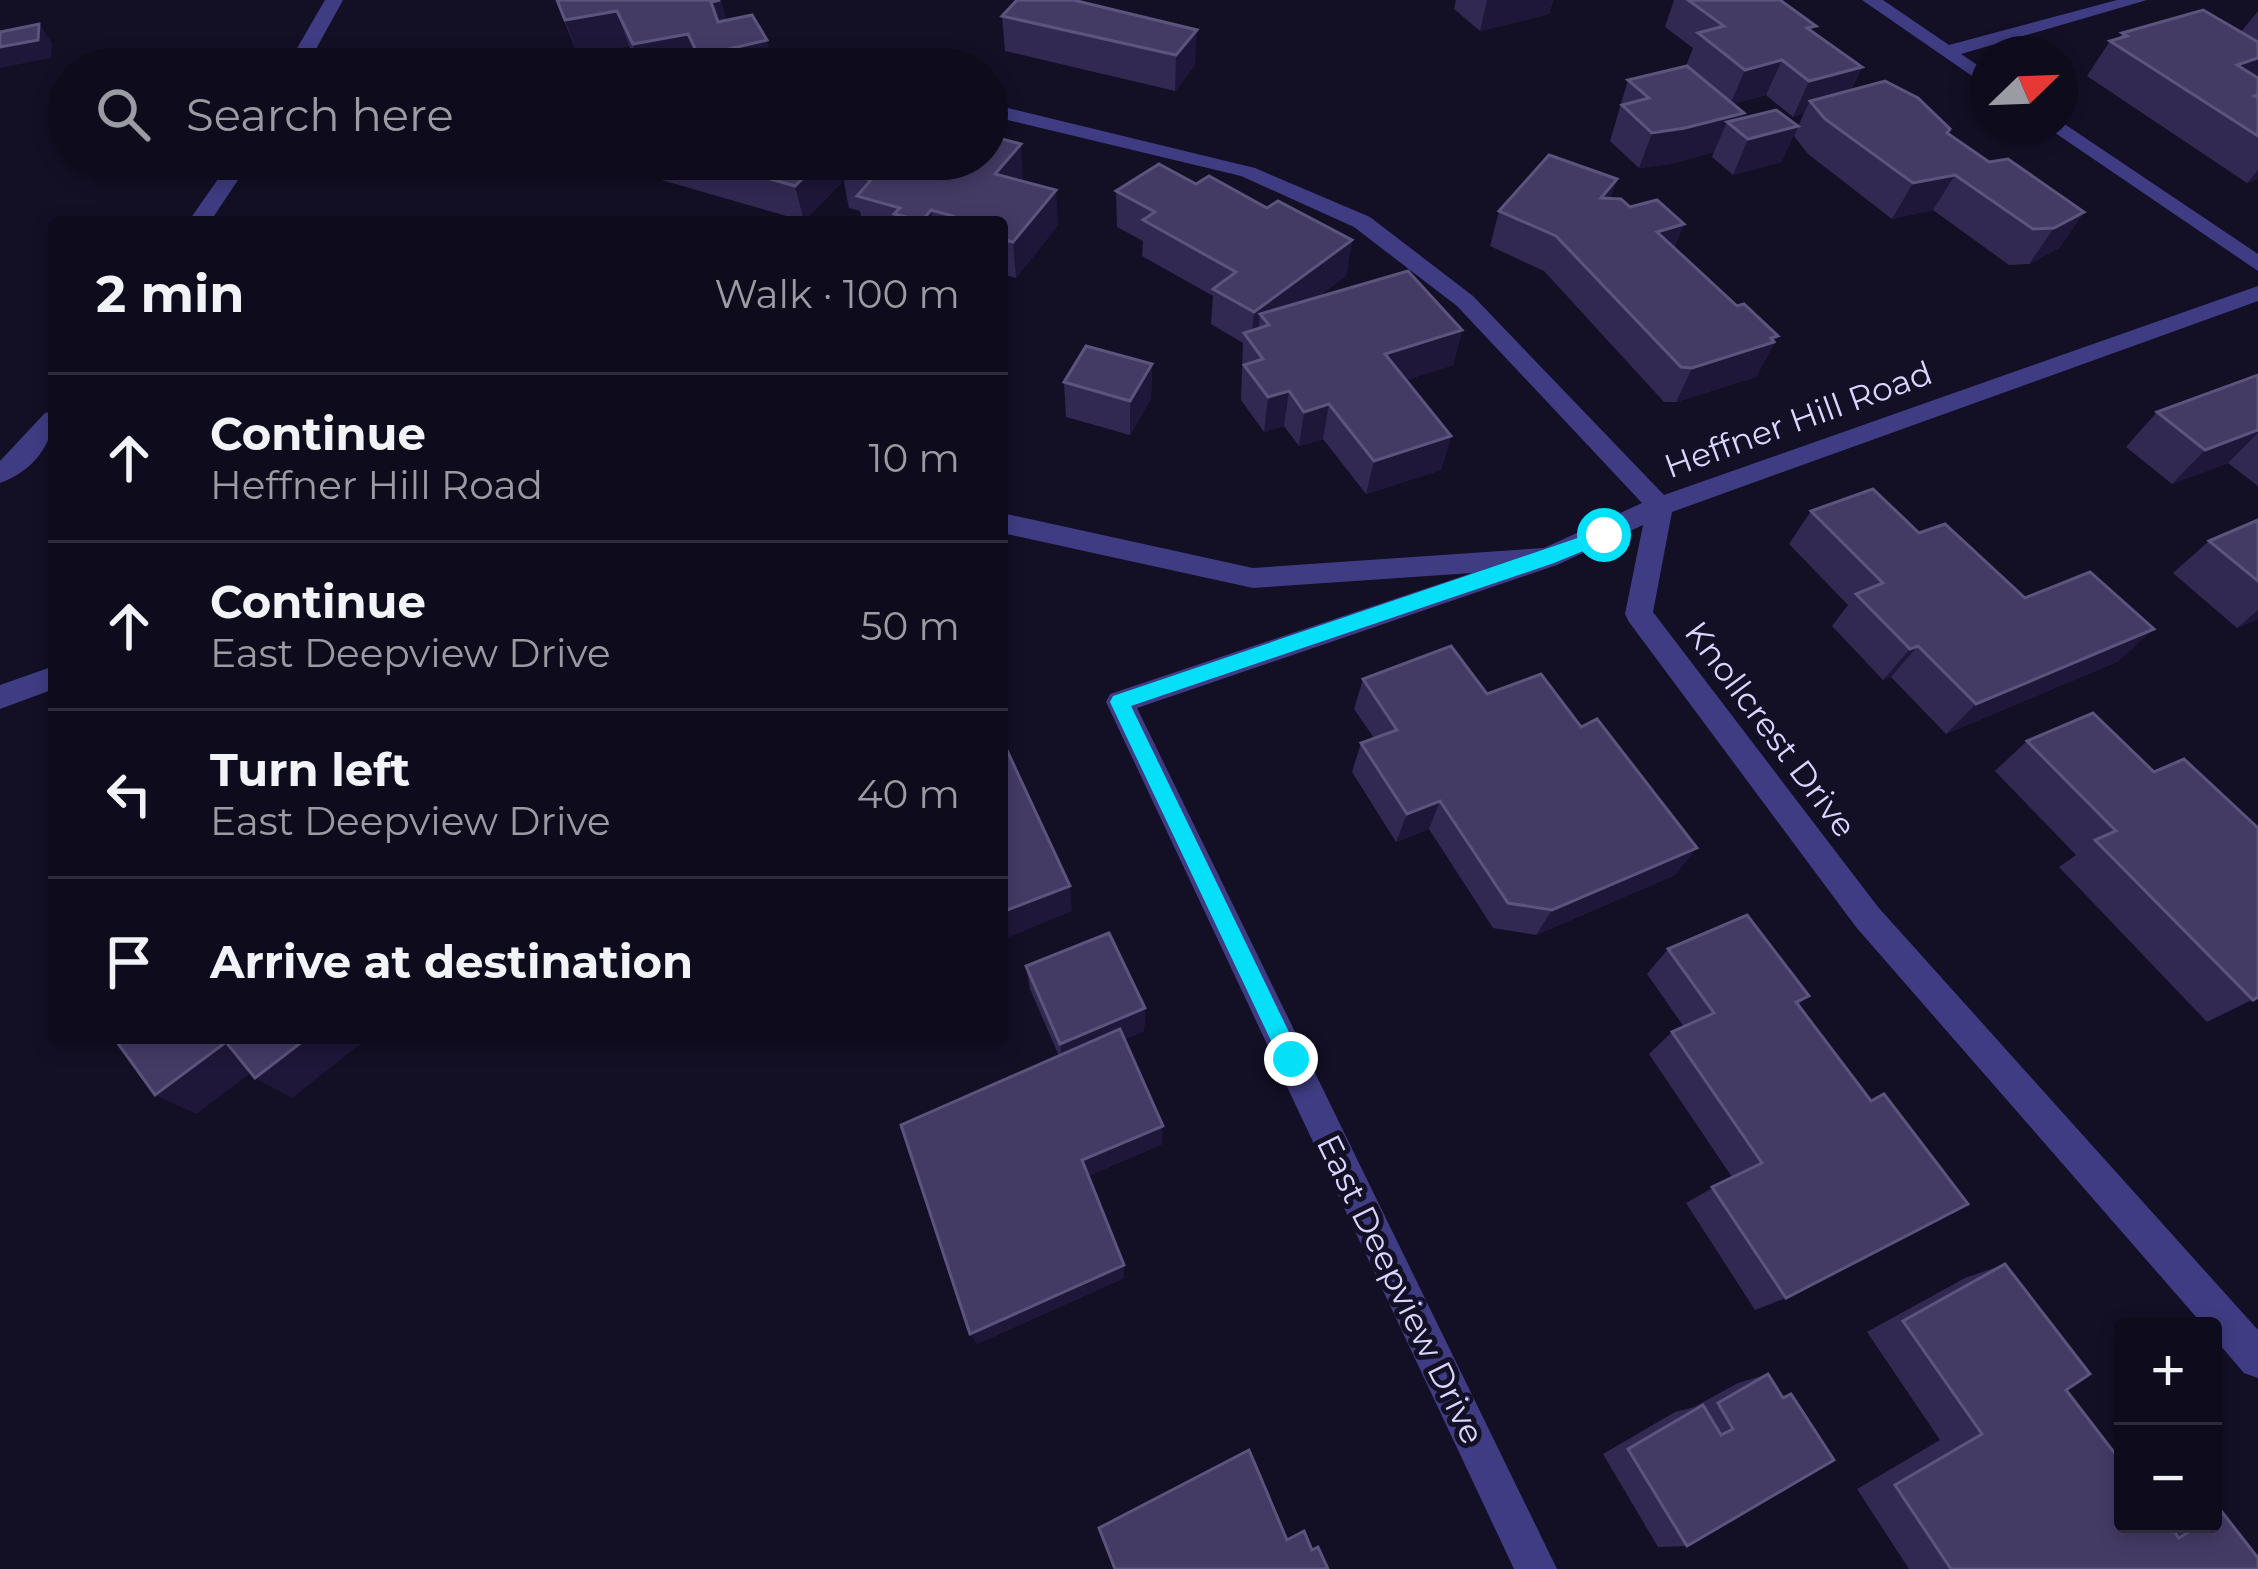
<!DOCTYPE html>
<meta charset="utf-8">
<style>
:root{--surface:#0e0b1c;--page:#1c1929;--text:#f1f3f6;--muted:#9b9ba3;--line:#2e2b3b}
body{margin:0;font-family:Montserrat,sans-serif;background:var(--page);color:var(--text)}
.controls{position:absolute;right:36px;bottom:36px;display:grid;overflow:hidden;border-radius:12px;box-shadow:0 6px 18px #0003}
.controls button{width:108px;height:108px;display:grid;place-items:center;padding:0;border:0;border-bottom:3px solid var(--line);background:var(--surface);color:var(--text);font:60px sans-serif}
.compass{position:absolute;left:1970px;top:36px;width:108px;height:108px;border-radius:50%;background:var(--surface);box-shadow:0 6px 18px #0003;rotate:67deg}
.stop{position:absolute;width:36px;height:36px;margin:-27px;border:9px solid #06dff8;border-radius:50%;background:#fff}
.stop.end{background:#06dff8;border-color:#fff;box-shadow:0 3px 12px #0008}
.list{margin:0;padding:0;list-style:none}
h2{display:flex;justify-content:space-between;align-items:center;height:156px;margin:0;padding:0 48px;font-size:51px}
h2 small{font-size:39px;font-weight:400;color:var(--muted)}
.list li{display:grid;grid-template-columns:78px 1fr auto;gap:36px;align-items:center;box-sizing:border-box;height:168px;padding:0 48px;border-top:3px solid var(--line)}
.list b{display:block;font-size:45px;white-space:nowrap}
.list p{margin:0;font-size:39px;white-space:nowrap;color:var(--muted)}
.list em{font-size:39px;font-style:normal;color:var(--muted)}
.icon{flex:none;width:66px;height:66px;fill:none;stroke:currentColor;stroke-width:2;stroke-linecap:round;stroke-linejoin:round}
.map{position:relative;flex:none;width:2258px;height:1569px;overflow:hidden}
.search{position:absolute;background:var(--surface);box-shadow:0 6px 18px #0003;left:48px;top:48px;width:960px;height:132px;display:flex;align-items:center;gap:30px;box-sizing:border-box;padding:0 42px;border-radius:66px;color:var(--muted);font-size:45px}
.panel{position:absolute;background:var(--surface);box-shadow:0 6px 18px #0003;left:48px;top:216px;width:960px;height:828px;border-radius:12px}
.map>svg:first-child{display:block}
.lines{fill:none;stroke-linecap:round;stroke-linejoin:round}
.minor{fill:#3f3c83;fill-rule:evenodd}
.tertiary{fill:#3f3c83;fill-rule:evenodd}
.wall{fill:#322953}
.shaded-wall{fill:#1e1739}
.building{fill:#443b65;stroke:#5b547d;stroke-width:3}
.route{fill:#06dff8}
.labels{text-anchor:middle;stroke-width:10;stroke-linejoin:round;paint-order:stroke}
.street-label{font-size:33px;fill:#d9d5fe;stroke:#130f25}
</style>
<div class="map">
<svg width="2258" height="1569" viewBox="0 0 2258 1569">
<rect width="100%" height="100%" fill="#130f25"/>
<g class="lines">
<!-- minor -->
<g class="minor">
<polygon points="1862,0 1883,0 1949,45 2117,0 2147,0 1961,54 1988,72 1988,87"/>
<polygon points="987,103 1255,168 1370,217 1473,296 1664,495 2258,286 2258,301 1672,512 1653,612 1878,907 2258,1330 2258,1378 2244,1373 2213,1337 2213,1326 2204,1326 1856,927 1629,622 1625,614 1643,525 1557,565 1137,708 1557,1569 1514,1569 1106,702 1110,694 1472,573 1253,588 1002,533 1002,513 1253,568 1544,548 1642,503 1457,306 1354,227 1241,176 987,115"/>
<polygon points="2060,121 2258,254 2258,271 2045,126 2060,126"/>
<polygon points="54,666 54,689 0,709 0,685"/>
</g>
<!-- tertiary -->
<g class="tertiary">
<polygon points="325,0 343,0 305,69 285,69"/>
<polygon points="232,159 252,159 210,222 188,222"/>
<path d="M54,411C54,444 33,471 0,483V461L45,413Z"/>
</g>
</g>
<!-- wall -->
<g class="wall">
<polygon points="556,0 721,0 726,20 774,69 639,69 629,46 578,56"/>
<polygon points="1073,0 1195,65 1175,91 1005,51 1002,16"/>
<polygon points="1456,0 1553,0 1549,14 1480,31 1454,9"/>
<polygon points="1674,0 1780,0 1813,32 1862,67 1851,90 1948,134 1989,162 2084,212 2059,248 2029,264 2009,265 1933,210 1892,219 1808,154 1794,136 1804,113 1793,117 1766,95 1733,104 1742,118 1798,126 1781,162 1733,175 1712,157 1714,152 1671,164 1639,168 1610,141 1628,80 1686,66 1693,48 1665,27"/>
<polygon points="2258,11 2258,179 2247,183 2087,76 2110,41 2119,39 2122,33 2241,32"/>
<polygon points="626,159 838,159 842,182 804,221 630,171"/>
<polygon points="842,172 1023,179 1022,181 1058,225 1016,278 1002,274 1002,222 862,222 860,211 849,208"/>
<polygon points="1617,179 1610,198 1630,207 1684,224 1674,247 1737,306 1778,336 1756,377 1676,402 1664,402 1544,271 1490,246 1499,211"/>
<polygon points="1196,184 1267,208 1352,240 1346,276 1318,297 1462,330 1453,365 1406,380 1451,436 1441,470 1366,494 1323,439 1299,446 1284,426 1264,432 1241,400 1243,343 1211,324 1213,296 1142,256 1143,241 1117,227 1116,191"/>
<polygon points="1152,364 1151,398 1130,435 1066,417 1064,382"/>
<polygon points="2258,375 2258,486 2228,463 2172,484 2126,447 2157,412"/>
<polygon points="1811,511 1919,533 2025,598 2119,661 1946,734 1891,677 1883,680 1832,626 1848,605 1789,544"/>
<polygon points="2258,520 2258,619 2237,628 2173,573 2209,541"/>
<polygon points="1363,679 1487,694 1675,875 1536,935 1493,928 1429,829 1396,842 1352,772 1361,743 1374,738 1354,709"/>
<polygon points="2093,713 2258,997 2207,1022 2059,867 2076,855 1995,771 2027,741"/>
<polygon points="1668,949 1809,996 1798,1005 1786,1298 1755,1310 1686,1203 1732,1177 1649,1054 1672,1032 1684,1027 1647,974"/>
<polygon points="1026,966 1145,1008 1144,1031 1125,1039 1162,1144 1088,1176 1124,1278 977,1344 1059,1056 1030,989"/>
<polygon points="2005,1264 2066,1390 2123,1524 2213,1524 2213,1512 2222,1512 2258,1569 1909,1569 1857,1489 1940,1440 1867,1332 1965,1278"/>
<polygon points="1768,1374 1782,1396 1791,1394 1687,1546 1658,1547 1603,1454 1675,1412 1694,1407 1738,1383"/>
</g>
<!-- shaded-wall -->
<g class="shaded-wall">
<polygon points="721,0 730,35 721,37 711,2"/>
<polygon points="1487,0 1553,0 1549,14 1480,31"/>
<polygon points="617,11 629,46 578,56 565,20"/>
<polygon points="39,24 52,43 51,58 0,68 0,47"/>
<polygon points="1197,30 1195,65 1175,91 1176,55"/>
<polygon points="688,34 698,69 641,69 633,44"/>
<polygon points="767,40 774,69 703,69 699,56"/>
<polygon points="2258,58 2258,78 2237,65"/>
<polygon points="1782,60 1766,95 1730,105 1745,70"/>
<polygon points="1862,67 1844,103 1810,101 1804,113 1793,117 1809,81"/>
<polygon points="1744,113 1737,130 1727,122 1714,152 1671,164 1639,168 1652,133"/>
<polygon points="1798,126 1781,162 1733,175 1748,139"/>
<polygon points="1021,144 1023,179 998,209 995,174"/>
<polygon points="822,159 838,159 842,182 804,221 795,186"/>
<polygon points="2258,170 2258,179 2247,183"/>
<polygon points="1955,175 1933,210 1892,219 1913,183"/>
<polygon points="1617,179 1604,214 1601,198"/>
<polygon points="1056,190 1058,225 1016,278 1013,242"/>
<polygon points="931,210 933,222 922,222 922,221"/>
<polygon points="2084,212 2059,248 2029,264 2054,228"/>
<polygon points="1684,224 1669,260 1657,232"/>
<polygon points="1352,240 1346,276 1268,334 1269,325 1260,314 1257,343 1251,342 1254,312"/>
<polygon points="1003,294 1006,329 1002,335 1002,295"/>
<polygon points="1462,330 1453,365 1377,389 1385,354"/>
<polygon points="1778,336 1756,377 1676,402 1692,368"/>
<polygon points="1152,364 1151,398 1130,435 1130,401"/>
<polygon points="1289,391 1284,426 1264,432 1268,397"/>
<polygon points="1329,404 1323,439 1299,446 1304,412"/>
<polygon points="2258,430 2258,433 2228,463 2172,484 2205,450"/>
<polygon points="1451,436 1441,470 1366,494 1374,461"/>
<polygon points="2258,610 2258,619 2237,628"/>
<polygon points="2154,629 2119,661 1946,734 1976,704"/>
<polygon points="1918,646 1891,677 1883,680 1910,649"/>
<polygon points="1440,801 1429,829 1396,842 1407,814"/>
<polygon points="1697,848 1675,875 1536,935 1552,910"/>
<polygon points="1070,886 1072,911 1002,940 1002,912"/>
<polygon points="1145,1008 1144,1031 1063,1065 1060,1044"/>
<polygon points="307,1038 368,1038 292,1098 255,1078"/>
<polygon points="226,1042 264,1063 196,1114 155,1095"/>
<polygon points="1163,1126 1162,1144 1084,1178 1082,1160"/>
<polygon points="1124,1265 1124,1278 977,1344 970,1334"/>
</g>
<!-- building -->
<g class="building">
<polygon points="557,0 720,0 711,2 718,22 752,15 767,40 699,56 688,34 633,44 617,11 565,20"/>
<polygon points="1017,0 1073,0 1197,30 1176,55 1002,16"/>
<polygon points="1688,0 1780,0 1816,26 1807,28 1862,67 1809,81 1782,60 1745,70 1698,33 1724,26"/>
<polygon points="2203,10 2258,42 2258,58 2237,65 2258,78 2258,95 2255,96 2258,97 2258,136 2110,41 2127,36 2122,33"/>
<polygon points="39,24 38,40 0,47 0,32"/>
<polygon points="1687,66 1744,113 1685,128 1652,133 1622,105 1649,98 1628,80"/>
<polygon points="1885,81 1918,98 1950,129 1947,133 1989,162 2008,159 2084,212 2054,228 2033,229 1955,175 1913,183 1825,119 1810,101"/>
<polygon points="1776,110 1798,126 1748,139 1727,122"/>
<polygon points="987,135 1021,144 995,174 1056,190 1013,242 1002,239 1002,222 948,222 953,216 931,210 922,221 894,214 900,208 857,196 871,180 842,172 855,159 987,159"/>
<polygon points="1549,155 1617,179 1601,198 1621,199 1630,207 1657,200 1684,224 1657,232 1737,306 1744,304 1778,336 1771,338 1774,342 1692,368 1681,367 1556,236 1499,211"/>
<polygon points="700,159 822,159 795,186"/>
<polygon points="1159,164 1196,184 1209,176 1267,208 1278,201 1352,240 1254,312 1213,289 1236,272 1143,220 1155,212 1116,191"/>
<polygon points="1408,271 1462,330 1385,354 1451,436 1374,461 1329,404 1304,412 1289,391 1268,397 1244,365 1263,359 1244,333 1269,325 1260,314"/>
<polygon points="1086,346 1152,364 1130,401 1064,382"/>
<polygon points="2258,375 2258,430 2205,450 2157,412"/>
<polygon points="1873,489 1919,533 1945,524 2025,598 2090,572 2154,629 1976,704 1918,646 1910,649 1856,594 1883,583 1811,511"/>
<polygon points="2258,520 2258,581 2209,541"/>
<polygon points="1451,646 1487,694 1541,674 1581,727 1597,719 1697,848 1552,910 1508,903 1440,801 1407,814 1361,743 1397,730 1363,679"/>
<polygon points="2093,713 2154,772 2184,759 2258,828 2258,997 2253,1000 2095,840 2116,831 2027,741"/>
<polygon points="1005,746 1070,886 1002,912 1002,747"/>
<polygon points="1747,915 1809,996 1796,1002 1871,1101 1884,1094 1968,1204 1786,1298 1712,1187 1762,1163 1672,1032 1714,1013 1668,949"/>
<polygon points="1109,933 1145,1008 1060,1044 1026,966"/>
<polygon points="1120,1029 1163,1126 1082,1160 1124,1265 970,1334 901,1125"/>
<polygon points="114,1038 307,1038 255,1078 226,1042 155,1095"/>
<polygon points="2005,1264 2090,1374 2066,1390 2123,1464 2123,1524 2168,1524 2179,1538 2202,1524 2213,1524 2213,1517 2222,1512 2258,1558 2258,1569 1951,1569 1895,1485 1982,1434 1903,1321"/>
<polygon points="1768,1374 1783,1398 1791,1394 1834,1460 1687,1546 1628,1449 1703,1405 1721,1435 1733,1429 1718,1403"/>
<polygon points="1249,1450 1287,1540 1304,1531 1312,1550 1318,1547 1328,1569 1115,1569 1099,1528"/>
</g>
<!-- route -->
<polygon class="route" points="1604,529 1610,531 1610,540 1554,563 1131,706 1302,1059 1291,1069 1283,1066 1110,702 1113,696"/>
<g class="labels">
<!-- street labels -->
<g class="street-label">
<text transform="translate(1798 419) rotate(-20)" y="12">Heffner Hill Road</text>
<text transform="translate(1771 729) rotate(53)" y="12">Knollcrest Drive</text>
<text transform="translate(1401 1289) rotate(64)" y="12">East Deepview Drive</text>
</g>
</g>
</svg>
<div class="controls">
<button>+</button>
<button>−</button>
</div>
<svg class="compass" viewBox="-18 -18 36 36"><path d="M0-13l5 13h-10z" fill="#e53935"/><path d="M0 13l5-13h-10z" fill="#9b9ba3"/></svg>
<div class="stop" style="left:1604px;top:535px"></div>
<div class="stop end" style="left:1291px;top:1059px"></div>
<div class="search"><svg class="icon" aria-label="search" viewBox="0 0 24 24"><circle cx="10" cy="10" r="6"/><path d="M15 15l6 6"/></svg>Search here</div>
<section class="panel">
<h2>2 min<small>Walk · 100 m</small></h2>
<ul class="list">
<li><svg class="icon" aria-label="ahead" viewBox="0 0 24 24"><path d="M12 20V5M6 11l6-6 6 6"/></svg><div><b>Continue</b><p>Heffner Hill Road</p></div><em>10 m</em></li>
<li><svg class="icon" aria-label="ahead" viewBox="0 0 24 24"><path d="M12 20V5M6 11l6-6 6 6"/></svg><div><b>Continue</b><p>East Deepview Drive</p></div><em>50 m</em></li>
<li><svg class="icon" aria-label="left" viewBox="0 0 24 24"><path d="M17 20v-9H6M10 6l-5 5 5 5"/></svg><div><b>Turn left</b><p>East Deepview Drive</p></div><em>40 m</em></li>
<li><svg class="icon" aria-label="arrive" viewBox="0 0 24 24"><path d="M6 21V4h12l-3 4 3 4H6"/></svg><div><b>Arrive at destination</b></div></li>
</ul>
</section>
</div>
